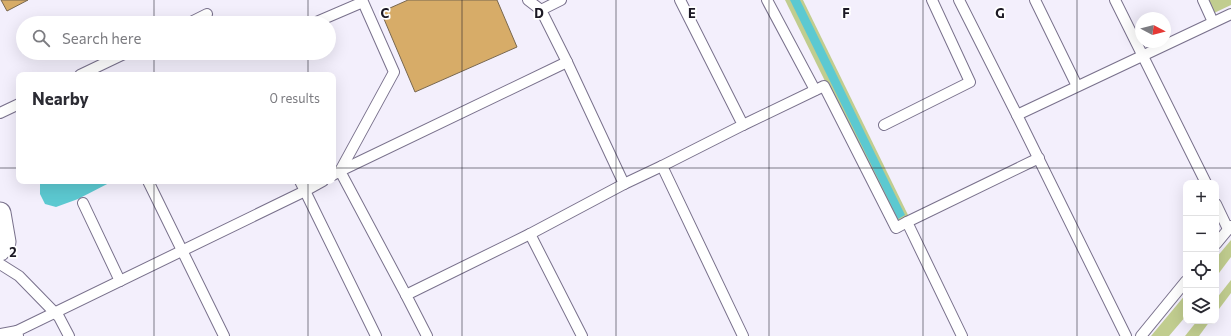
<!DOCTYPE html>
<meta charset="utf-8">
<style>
:root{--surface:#fff;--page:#f2f2f3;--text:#2b2b33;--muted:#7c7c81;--line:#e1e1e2}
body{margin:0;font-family:Commissioner,sans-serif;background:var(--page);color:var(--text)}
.controls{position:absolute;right:12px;bottom:12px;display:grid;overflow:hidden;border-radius:8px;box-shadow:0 4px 16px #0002}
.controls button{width:36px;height:36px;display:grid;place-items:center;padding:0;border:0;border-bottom:1px solid var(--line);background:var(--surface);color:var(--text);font:20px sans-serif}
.compass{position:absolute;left:1135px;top:12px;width:36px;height:36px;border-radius:50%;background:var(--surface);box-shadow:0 4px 16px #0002;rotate:97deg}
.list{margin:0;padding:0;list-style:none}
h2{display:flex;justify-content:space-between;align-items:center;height:52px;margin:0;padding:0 16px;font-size:17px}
h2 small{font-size:13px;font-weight:400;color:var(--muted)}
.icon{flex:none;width:22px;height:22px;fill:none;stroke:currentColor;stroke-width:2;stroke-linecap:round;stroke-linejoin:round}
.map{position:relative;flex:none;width:1231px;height:336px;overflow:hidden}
.search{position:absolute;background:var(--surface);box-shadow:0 4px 16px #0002;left:16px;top:16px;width:320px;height:44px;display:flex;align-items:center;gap:10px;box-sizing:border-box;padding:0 14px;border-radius:22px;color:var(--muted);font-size:15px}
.panel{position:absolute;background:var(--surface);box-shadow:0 4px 16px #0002;left:16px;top:72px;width:320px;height:112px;border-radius:8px}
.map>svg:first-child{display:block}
.green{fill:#c1cd8f}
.water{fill:#5cc9d1}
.building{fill:#d7ac68;stroke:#78674f}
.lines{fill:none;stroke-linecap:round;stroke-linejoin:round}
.lane-casing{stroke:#79718c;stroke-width:12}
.street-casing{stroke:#79718c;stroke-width:23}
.lane{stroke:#fff;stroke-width:10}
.street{stroke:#fff;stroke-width:21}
.grid{fill:none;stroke:#1c1924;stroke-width:1;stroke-opacity:0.55}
.grid-label{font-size:13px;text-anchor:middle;font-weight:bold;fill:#1c1924;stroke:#fff;stroke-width:3.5;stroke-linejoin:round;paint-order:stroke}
</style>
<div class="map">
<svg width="1231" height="336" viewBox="0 0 1231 336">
<rect width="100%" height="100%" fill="#f3effc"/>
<!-- green -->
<g class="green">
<polygon points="785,0 803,0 909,217 895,223"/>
<polygon points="1208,0 1231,0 1231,5 1214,13"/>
<polygon points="1231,240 1231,257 1216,277 1216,258"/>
<polygon points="1231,280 1231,293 1216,313 1216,299"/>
<polygon points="1186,294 1186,316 1169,336 1151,336"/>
<polygon points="1197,321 1210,321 1199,336 1185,336"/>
</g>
<!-- water -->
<g class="water">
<polygon points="790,0 800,0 905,215 898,219"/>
<polygon points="44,181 113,181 78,199 56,207 45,204 40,194 40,184"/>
</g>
<!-- building -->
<g class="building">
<polygon points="1,0 28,0 7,11"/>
<polygon points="408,0 497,0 517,47 415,92 381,12"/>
</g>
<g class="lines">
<defs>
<g id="lane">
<polyline points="528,0 541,10"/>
<polyline points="561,0 541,10 567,62"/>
<polyline points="680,0 743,125 662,166 743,336"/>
<polyline points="767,0 815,90"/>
<polyline points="959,0 1017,115"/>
<polyline points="1035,0 1077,86"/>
<polyline points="1115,0 1206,183"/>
<polyline points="1203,0 1213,22"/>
<polyline points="189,23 207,14"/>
<polyline points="314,23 363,2 394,72 340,171 333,175"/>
<polyline points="80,75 126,53"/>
<polyline points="0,113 19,104"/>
<polyline points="743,125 824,86 896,228 907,222"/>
<polyline points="884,125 970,82 932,0"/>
<polyline points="148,181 224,336"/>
<polyline points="300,181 305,191 323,181"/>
<polyline points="83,203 120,281"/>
<polyline points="1216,204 1228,229"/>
<polyline points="530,234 624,184"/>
<polyline points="1216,244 1231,226"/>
<polyline points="0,264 19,276 59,317 69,336"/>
<polyline points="406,295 340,171 567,62 624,184 662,166"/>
<polyline points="0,334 17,331"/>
<polyline points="18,336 17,331 305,191 376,336"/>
<polyline points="427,336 406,295 530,234 582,336"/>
<polyline points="962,336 907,222 1039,158"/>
<polyline points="1126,336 1017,115 1231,14"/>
<polyline points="1141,336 1186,281"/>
</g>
<polyline id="street" points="0,213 5,242 0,250"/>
</defs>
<!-- lane casing -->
<use href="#lane" class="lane-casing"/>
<!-- street casing -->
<use href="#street" class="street-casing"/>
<!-- lane -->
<use href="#lane" class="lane"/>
<!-- street -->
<use href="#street" class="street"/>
</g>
<!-- grid -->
<path class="grid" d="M154,0V23M308,0V23M462,0V336M616,0V336M769,0V336M923,0V336M1077,0V336M154,53V75M308,53V75M0,168H19M333,168H1231M154,181V336M308,181V336"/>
<g class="grid-label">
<text x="385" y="18">C</text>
<text x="539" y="18">D</text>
<text x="692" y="18">E</text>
<text x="846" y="18">F</text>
<text x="1000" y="18">G</text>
<text x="13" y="257">2</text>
</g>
</svg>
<div class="controls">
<button>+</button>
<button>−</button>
<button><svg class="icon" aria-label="locate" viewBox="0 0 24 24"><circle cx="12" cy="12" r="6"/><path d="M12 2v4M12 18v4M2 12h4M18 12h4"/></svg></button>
<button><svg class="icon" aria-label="layers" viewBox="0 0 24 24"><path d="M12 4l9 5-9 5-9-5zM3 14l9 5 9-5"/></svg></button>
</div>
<svg class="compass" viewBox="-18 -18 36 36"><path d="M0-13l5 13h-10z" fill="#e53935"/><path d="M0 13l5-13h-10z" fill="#7c7c81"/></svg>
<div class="search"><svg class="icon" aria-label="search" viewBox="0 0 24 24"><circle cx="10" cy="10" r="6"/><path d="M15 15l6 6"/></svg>Search here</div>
<section class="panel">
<h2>Nearby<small>0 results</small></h2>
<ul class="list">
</ul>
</section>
</div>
